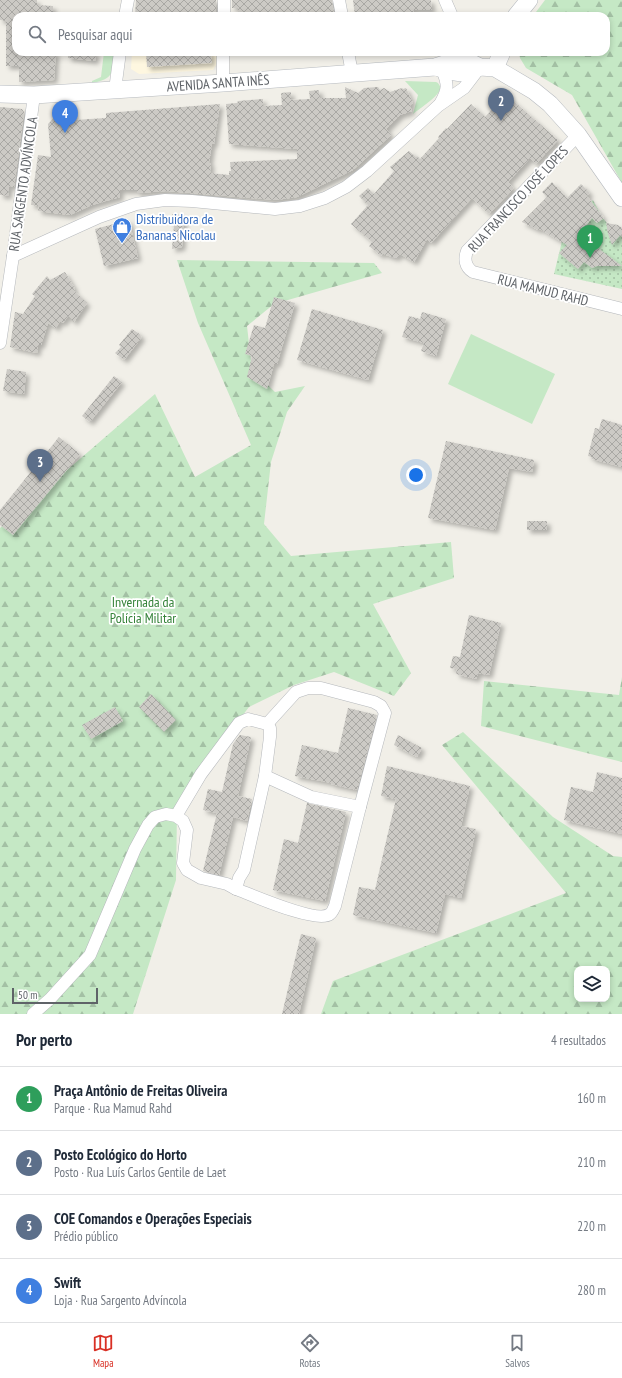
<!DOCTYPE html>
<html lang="pt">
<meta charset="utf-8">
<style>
:root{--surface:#fff;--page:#f6f6f7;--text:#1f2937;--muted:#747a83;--line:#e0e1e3;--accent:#d93025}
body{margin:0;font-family:"PT Sans Narrow",sans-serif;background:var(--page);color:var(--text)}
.controls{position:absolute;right:12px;bottom:12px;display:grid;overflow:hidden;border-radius:8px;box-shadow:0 2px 6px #0003}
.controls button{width:36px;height:36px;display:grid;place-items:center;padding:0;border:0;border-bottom:1px solid var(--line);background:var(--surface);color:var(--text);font:20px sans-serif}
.scale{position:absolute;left:12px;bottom:10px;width:86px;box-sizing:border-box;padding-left:4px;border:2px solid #5f6368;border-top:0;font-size:11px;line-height:14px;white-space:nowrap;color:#5f6368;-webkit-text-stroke:3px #fff;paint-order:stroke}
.you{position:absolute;left:416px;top:475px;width:14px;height:14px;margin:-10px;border:3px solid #fff;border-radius:50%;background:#1a73e8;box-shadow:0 0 0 6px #1a73e833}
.badge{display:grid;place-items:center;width:26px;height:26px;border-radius:50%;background:var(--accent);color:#fff;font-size:13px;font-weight:700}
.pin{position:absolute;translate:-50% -33px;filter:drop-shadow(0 1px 2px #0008)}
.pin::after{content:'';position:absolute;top:21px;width:14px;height:12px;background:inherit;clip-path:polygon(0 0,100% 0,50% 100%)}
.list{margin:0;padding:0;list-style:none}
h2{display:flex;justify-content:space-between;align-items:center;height:52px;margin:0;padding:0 16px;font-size:17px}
h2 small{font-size:13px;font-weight:400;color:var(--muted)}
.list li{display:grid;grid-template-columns:26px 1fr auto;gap:12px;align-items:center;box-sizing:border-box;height:64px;padding:0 16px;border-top:1px solid var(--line)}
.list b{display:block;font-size:15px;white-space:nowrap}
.list p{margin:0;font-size:13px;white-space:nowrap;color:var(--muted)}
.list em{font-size:13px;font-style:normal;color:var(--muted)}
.icon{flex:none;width:22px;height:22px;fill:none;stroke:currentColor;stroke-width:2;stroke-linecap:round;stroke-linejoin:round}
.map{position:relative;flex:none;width:622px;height:1014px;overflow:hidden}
.search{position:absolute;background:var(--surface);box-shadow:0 2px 6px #0003;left:12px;right:12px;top:12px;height:44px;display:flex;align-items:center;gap:10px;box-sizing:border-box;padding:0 14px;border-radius:12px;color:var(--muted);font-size:15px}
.sheet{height:308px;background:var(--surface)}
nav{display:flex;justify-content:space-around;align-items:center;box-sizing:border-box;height:56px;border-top:1px solid var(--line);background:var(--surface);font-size:11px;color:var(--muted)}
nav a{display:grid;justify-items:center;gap:2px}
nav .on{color:var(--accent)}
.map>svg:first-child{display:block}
.commercial{fill:#fef7e0}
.green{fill:#c5e8c5}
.forest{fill:url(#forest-firs);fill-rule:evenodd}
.park{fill:url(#park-dots)}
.building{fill:url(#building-cross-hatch);filter:url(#shadow)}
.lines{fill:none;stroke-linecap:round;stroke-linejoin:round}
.minor-casing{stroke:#b5b8bc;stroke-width:13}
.secondary-casing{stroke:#b6babf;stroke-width:18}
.minor{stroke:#fff;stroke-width:12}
.secondary{stroke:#fff;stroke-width:17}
.labels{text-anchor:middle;stroke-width:3.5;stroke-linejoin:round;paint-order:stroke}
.street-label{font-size:14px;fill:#5f6368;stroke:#fff}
.shop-label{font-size:14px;fill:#366cbe;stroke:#fff;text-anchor:start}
.park-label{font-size:14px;fill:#348238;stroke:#fff}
</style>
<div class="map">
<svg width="622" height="1014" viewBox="0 0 622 1014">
<defs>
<pattern id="forest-firs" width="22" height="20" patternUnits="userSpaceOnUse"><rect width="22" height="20" fill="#c5e8c5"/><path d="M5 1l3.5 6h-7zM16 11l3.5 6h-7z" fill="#a3c0a4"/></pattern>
<pattern id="park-dots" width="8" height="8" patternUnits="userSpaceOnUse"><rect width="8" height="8" fill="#c5e8c5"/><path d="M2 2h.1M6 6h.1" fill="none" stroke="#a3c0a4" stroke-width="1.8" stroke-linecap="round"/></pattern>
<pattern id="building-cross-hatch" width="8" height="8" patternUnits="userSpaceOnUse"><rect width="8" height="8" fill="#cccac5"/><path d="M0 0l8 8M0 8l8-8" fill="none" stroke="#a9a8a4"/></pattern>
<filter id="shadow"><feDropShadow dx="3.5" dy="3.5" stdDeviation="2" flood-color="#0004"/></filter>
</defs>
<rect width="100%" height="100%" fill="#f1efe8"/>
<!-- commercial -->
<polygon class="commercial" points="132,52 217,52 216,65 213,70 139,74 131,69"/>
<!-- green -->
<g class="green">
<path d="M104,52H114C112,72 115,79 92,83V81L101,77Z"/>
<path d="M405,81L436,82L438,83C439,85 441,86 440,89C439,96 419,109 413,114L418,95Z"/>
<polygon points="471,334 555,374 532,424 448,384"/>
</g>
<!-- forest -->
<g class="forest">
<polygon points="545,0 622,0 622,183 572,95 526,68 520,58 519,52 606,52 606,16 533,16"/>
<polygon points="177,260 374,263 382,273 274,304 247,326 252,370 275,392 305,386 287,412 271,462 264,524 291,556 451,542 454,578 373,604 411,673 394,696 334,672 294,685 249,707 200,771 177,810 176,880 133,1014 0,1014 0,528 155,394 195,477 251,445 198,323"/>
<polygon points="622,677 622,762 481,726 484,681 619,695"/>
<path d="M463,732L553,817L613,856L622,857V1014H321L333,981L566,893L442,745ZM577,969H607V999H577Z"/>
</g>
<!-- park -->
<polygon class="park" points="593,200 602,217 611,228 622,237 622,289 554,274 562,241 569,222"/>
<!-- building -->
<g class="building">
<polygon points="0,0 37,0 37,5 53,6 53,16 16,16 16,52 56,52 54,80 19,82 19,66 6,66 6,21 0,20"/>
<polygon points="136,0 216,0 216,16 135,16"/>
<polygon points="232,0 238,0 238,4 238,0 332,0 334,15 333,16 238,16 238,8 232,8"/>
<polygon points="353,0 431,0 432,10 413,10 414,16 355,16"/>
<polygon points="68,52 96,52 95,61 68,58"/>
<polygon points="146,52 211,52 212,63 147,67"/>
<polygon points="345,87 358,93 364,88 378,87 380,90 384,88 390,92 402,88 403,89 406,88 413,103 410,105 412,111 400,115 386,129 391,135 353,170 297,197 276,200 166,191 137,193 137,190 120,190 120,197 92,205 70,215 38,211 39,206 31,205 38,155 51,157 48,124 55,116 75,115 76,120 90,119 106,118 106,113 220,104 214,144 212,144 209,163 211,163 210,173 229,175 229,171 231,171 230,162 297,159 297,149 229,144 226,104 237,103 238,101 263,99 263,106 282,105 281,93 291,92 291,100 310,99 309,91 319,90 320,98 346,98"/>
<polygon points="504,96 510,98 558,140 536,164 530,158 508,182 514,188 489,214 472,198 431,243 427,239 414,262 400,254 396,258 386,255 383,253 381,256 369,246 372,242 351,224 368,205 359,196 368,188 374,194 394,171 390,167 409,151 416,157 417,156 420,159 439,138 438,137 446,128 447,129 471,104 485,117"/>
<polygon points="0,107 22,109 24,112 14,187 9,186 8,196 0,195"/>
<polygon points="552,182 567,198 581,184 590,193 587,196 604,218 597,223 592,218 579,234 622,266 597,266 592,268 584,262 578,269 559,253 567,245 540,229 538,230 522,222 547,197 542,192"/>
<polygon points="172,214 184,215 182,247 172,249 174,225 171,224"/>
<polygon points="129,220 138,258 104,266 95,229"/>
<polygon points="606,223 618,225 622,228 622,233 612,245 608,234"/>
<polygon points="65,272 75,289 73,290 87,303 74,322 68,316 63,323 60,321 56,328 48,323 41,345 38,345 37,353 10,347 15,312 23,314 35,296 32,294 47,276 50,280"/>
<polygon points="274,297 295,303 277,364 274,364 267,389 247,377 252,356 245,354 254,325 265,328"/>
<polygon points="312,309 383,330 368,380 297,360"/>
<polygon points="422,312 446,319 436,356 421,351 424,343 402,337 409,316 420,319"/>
<polygon points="132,329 141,335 140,336 142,337 124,360 115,353 121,347 119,345"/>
<polygon points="7,369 26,372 24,394 3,391"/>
<polygon points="114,376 122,382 90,422 82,416"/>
<polygon points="602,419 622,425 622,467 592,459 592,457 588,456 595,428 599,429"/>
<polygon points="59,437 80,454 13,535 0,525 0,510"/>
<polygon points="446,441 534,460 532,472 509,468 495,530 428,518"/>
<rect x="527" y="521" width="20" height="9"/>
<polygon points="469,615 501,623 489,675 478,673 476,679 456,674 457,669 450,668 453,656 460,657"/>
<polygon points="151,694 176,720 164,732 139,707"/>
<polygon points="115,707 123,721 91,739 82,725"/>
<polygon points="348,708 377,715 357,790 331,784 332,783 295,776 302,745 338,753"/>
<polygon points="240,735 251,737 238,796 252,799 247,821 233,817 219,875 203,871 217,813 203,810 208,789 222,792 233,744"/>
<polygon points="398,735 422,748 417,757 394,745"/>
<polygon points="387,766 470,786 461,826 476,829 461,898 445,894 436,933 353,915 359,887 375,890 384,850 396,799 381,796"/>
<polygon points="597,772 622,778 622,834 564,820 571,787 593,792"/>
<polygon points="307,803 346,812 325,901 273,890 284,839 298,843"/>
<polygon points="301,934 316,938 299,1014 282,1014"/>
</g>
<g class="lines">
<defs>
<g id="minor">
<polyline points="339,0 342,16"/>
<polyline points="445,0 452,16"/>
<polyline points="125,16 128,0"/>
<polyline points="224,16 224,0"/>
<polyline points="348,52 352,73"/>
<polyline points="223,83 223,52"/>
<polyline points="115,90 120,52"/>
<path d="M440,104C449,89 448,84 442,69"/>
<path d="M578,135L467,251C464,259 465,267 473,272L622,309"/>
<polyline points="13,256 99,217 136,204 165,200 192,201 275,209 300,206 325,198 346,187 367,171 438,106 464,88 480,67"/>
<polyline points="0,343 13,256 34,95"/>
<polyline points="267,724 296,692 308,688 321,688 374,702 381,706 385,713 360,807"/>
<path d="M236,889C252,895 317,924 330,914C332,913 334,908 335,906L360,807L311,797L265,776"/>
<polyline points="33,1014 50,999 90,955 135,849 148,825 155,817 166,814 176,816 183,821 187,830 183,863 187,870 201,878 227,884 236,889 239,878 244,870 265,776 270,737 270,728 267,724 248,719 239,723 201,774 176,816"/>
</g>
<g id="secondary">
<polyline points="516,16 529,0"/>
<path d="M436,67C456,73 459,76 480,67"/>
<polyline points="495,68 502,52"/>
<polyline points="0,94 34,95 223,83 435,67 456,60 468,61 480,67 495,68 534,91 550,104 578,135 622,198"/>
</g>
</defs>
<!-- minor casing -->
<use href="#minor" class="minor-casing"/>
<!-- secondary casing -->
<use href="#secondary" class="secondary-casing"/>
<!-- minor -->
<use href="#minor" class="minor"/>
<!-- secondary -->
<use href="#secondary" class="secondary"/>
</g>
<!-- icons -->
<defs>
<symbol id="shop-pin" viewBox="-11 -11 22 30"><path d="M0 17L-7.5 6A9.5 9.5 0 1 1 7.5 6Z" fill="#3f7fe0" stroke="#fff"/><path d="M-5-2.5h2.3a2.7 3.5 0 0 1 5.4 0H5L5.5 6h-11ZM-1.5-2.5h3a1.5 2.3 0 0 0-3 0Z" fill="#fff"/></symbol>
</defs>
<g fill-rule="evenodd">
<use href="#shop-pin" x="111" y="216" width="22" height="30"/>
</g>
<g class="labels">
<!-- street labels -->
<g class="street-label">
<text transform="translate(218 83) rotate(-4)" y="5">AVENIDA SANTA INÊS</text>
<text transform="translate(23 184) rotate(-82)" y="5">RUA SARGENTO ADVÍNCOLA</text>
<text transform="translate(518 199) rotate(-47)" y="5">RUA FRANCISCO JOSÉ LOPES</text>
<text transform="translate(543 290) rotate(14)" y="5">RUA MAMUD RAHD</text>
</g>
<!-- shop labels -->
<g class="shop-label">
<text x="136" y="224">Distribuidora de<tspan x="136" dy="16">Bananas Nicolau</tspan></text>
</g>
<!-- park labels -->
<g class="park-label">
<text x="143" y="607">Invernada da<tspan x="143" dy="16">Polícia Militar</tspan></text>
</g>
</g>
</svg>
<div class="controls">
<button><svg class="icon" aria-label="layers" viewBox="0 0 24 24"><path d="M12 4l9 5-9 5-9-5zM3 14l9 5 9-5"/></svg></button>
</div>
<div class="scale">50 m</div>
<div class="you"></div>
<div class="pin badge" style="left:590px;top:258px;background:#2e9e5b">1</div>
<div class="pin badge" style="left:501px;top:121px;background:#5c6f8a">2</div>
<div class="pin badge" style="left:40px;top:482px;background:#5c6f8a">3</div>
<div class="pin badge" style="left:65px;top:133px;background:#3f7fe0">4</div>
<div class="search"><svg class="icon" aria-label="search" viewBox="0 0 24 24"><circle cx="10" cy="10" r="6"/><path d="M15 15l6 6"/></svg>Pesquisar aqui</div>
</div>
<section class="sheet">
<h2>Por perto<small>4 resultados</small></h2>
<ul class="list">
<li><span class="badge" style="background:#2e9e5b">1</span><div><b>Praça Antônio de Freitas Oliveira</b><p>Parque · Rua Mamud Rahd</p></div><em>160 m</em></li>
<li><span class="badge" style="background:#5c6f8a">2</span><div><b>Posto Ecológico do Horto</b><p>Posto · Rua Luís Carlos Gentile de Laet</p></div><em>210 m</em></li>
<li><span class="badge" style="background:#5c6f8a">3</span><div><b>COE Comandos e Operações Especiais</b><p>Prédio público</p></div><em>220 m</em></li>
<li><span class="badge" style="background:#3f7fe0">4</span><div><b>Swift</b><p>Loja · Rua Sargento Advíncola</p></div><em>280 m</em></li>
</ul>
</section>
<nav>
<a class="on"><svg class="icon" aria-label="map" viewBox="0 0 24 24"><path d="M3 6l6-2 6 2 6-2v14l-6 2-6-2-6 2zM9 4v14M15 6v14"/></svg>Mapa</a>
<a><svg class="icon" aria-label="directions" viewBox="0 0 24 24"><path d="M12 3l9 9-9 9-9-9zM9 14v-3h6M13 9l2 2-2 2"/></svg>Rotas</a>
<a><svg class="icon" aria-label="saved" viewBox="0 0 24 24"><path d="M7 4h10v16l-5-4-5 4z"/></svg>Salvos</a>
</nav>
